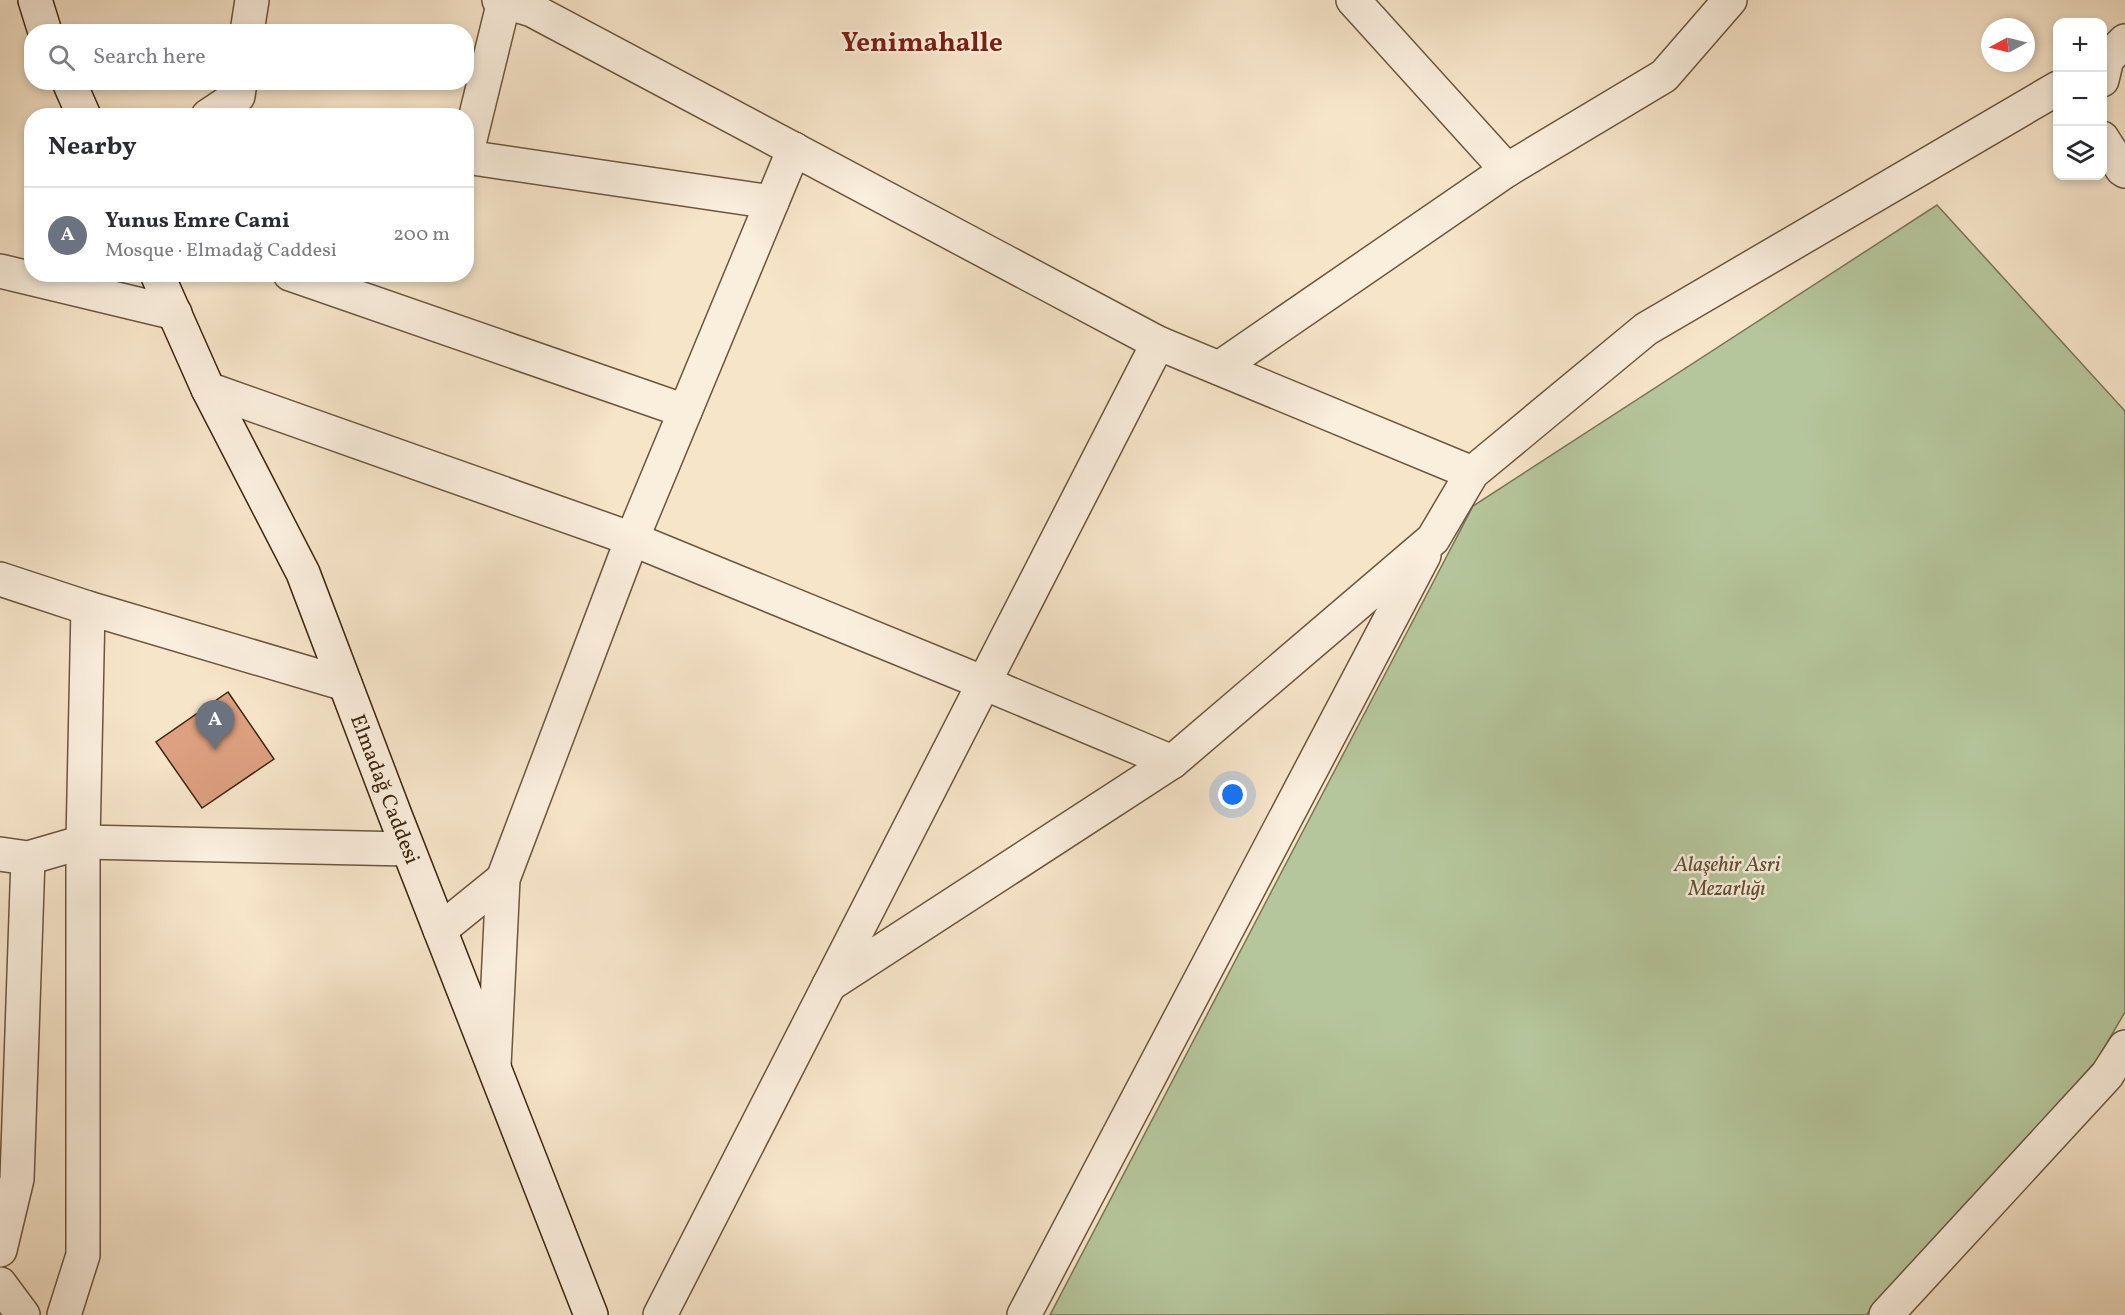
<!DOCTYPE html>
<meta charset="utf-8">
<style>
:root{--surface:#fff;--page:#f7f7f7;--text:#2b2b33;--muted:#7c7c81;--line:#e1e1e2;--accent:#8f2418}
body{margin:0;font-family:Vollkorn,serif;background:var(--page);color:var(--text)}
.controls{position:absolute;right:18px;top:18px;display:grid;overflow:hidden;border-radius:12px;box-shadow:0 3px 9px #0003}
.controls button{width:54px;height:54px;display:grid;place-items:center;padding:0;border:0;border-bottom:2px solid var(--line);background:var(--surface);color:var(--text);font:30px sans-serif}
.compass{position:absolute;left:1981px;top:18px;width:54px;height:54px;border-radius:50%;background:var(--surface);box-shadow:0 3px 9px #0003;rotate:263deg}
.you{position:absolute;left:1233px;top:795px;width:21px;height:21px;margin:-15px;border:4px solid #fff;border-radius:50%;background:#1a73e8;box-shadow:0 0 0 9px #1a73e833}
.badge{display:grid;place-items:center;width:39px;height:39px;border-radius:50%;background:var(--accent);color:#fff;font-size:20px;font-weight:700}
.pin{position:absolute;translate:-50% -50px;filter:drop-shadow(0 2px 3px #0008)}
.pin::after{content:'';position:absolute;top:32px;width:21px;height:18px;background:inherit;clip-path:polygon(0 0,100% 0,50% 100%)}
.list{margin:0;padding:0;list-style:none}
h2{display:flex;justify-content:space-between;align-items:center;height:78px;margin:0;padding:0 24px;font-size:26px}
h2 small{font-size:20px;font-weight:400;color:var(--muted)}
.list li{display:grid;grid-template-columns:39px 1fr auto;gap:18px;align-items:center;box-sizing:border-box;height:96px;padding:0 24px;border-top:2px solid var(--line)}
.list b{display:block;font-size:22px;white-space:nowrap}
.list p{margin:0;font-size:20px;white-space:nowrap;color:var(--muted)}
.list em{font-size:20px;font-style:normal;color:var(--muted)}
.icon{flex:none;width:33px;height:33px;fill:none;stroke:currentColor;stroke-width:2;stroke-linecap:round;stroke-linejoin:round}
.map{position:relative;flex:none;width:2125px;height:1315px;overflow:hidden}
.search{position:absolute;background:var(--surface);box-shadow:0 3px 9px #0003;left:24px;top:24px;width:450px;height:66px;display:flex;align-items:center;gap:15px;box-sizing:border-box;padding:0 21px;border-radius:24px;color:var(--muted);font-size:22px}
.panel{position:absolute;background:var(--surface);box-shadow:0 3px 9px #0003;left:24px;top:108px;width:450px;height:174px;border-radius:24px}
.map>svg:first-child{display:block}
.green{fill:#b6c69c;stroke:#7a7656;stroke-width:1.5}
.building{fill:#dda080;stroke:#3d260f;stroke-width:1.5}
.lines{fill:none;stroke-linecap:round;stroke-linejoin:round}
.street-casing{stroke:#6c563e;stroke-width:36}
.secondary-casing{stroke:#3d260f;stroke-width:36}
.street{stroke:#faeedd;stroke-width:33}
.secondary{stroke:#faeedd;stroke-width:33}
.labels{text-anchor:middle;stroke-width:5;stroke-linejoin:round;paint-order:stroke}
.street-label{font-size:21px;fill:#3d260f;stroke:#faeedd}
.park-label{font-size:21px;font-style:italic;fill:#5b4e32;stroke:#faeedd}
.district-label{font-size:27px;font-weight:bold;fill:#7a1f14;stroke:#faeedd}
</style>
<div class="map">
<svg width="2125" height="1315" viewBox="0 0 2125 1315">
<rect width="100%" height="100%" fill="#f7e5ca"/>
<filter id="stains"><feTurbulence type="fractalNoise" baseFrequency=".00333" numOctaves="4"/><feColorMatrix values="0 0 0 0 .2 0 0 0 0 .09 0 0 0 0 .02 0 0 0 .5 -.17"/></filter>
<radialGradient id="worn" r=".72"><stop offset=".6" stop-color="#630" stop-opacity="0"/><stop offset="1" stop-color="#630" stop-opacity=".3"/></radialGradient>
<!-- green -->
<polygon class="green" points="1937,205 2125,411 2125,1012 2097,1060 1866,1315 1050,1315 1473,506"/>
<!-- building -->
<polygon class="building" points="228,692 274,759 202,808 156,742"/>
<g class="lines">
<defs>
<g id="street">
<polyline points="499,0 532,10 1158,343 1472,473"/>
<polyline points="1353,0 1507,170"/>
<polyline points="247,32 252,0"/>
<polyline points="2102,80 2107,59 2125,41"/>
<polyline points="208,116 238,96 240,82"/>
<polyline points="2102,138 2122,169 2125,171"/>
<polyline points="466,156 504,1"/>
<polyline points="466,157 772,202"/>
<polyline points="0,271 175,313"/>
<polyline points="290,274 685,411"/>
<polyline points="1219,368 1507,170 1664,76 1730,0"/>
<polyline points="208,389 632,539 984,683 1172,762"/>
<polyline points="0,579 88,608 345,684"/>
<polyline points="0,854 28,858 83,842 408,849"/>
<polyline points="440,930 503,879"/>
<polyline points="829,985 1172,762 1433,539 1472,473 1646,329 2058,88"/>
<polyline points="494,1066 503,879 632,539 794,149"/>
<polyline points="0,1250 17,1179 28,858"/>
<polyline points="0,1284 23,1315"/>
<polyline points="64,1315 83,1255 83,842 88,608"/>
<polyline points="660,1315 1158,343"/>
<polyline points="1024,1315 1424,555"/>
<polyline points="1886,1315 2107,1075 2125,1047"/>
</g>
<g id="secondary">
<polyline points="35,0 45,32"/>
<polyline points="69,82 84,116"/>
<path id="s1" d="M157,274L208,389L303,573L395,815L591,1315"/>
</g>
</defs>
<!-- street casing -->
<use href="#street" class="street-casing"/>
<!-- secondary casing -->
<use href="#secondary" class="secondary-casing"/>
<!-- street -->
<use href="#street" class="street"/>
<!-- secondary -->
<use href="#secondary" class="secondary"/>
</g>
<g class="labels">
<!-- street labels -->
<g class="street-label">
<text dy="7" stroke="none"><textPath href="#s1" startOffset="564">Elmadağ Caddesi</textPath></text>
</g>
<!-- park labels -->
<g class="park-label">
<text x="1727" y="871">Alaşehir Asri<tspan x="1727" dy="24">Mezarlığı</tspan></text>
</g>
<!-- district labels -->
<g class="district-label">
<text x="922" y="51">Yenimahalle</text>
</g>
</g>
<rect width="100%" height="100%" filter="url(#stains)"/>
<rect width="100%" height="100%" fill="url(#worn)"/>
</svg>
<div class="controls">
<button>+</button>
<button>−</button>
<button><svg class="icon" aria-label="layers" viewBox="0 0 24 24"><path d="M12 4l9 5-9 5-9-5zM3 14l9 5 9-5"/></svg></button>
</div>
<svg class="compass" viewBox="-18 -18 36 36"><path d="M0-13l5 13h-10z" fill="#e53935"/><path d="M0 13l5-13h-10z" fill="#7c7c81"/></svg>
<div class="you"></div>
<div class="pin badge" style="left:215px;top:750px;background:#6b7280">A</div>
<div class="search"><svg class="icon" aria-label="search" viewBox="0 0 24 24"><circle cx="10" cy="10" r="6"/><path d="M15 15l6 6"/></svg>Search here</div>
<section class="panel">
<h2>Nearby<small></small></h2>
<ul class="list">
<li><span class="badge" style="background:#6b7280">A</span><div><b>Yunus Emre Cami</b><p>Mosque · Elmadağ Caddesi</p></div><em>200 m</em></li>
</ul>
</section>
</div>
